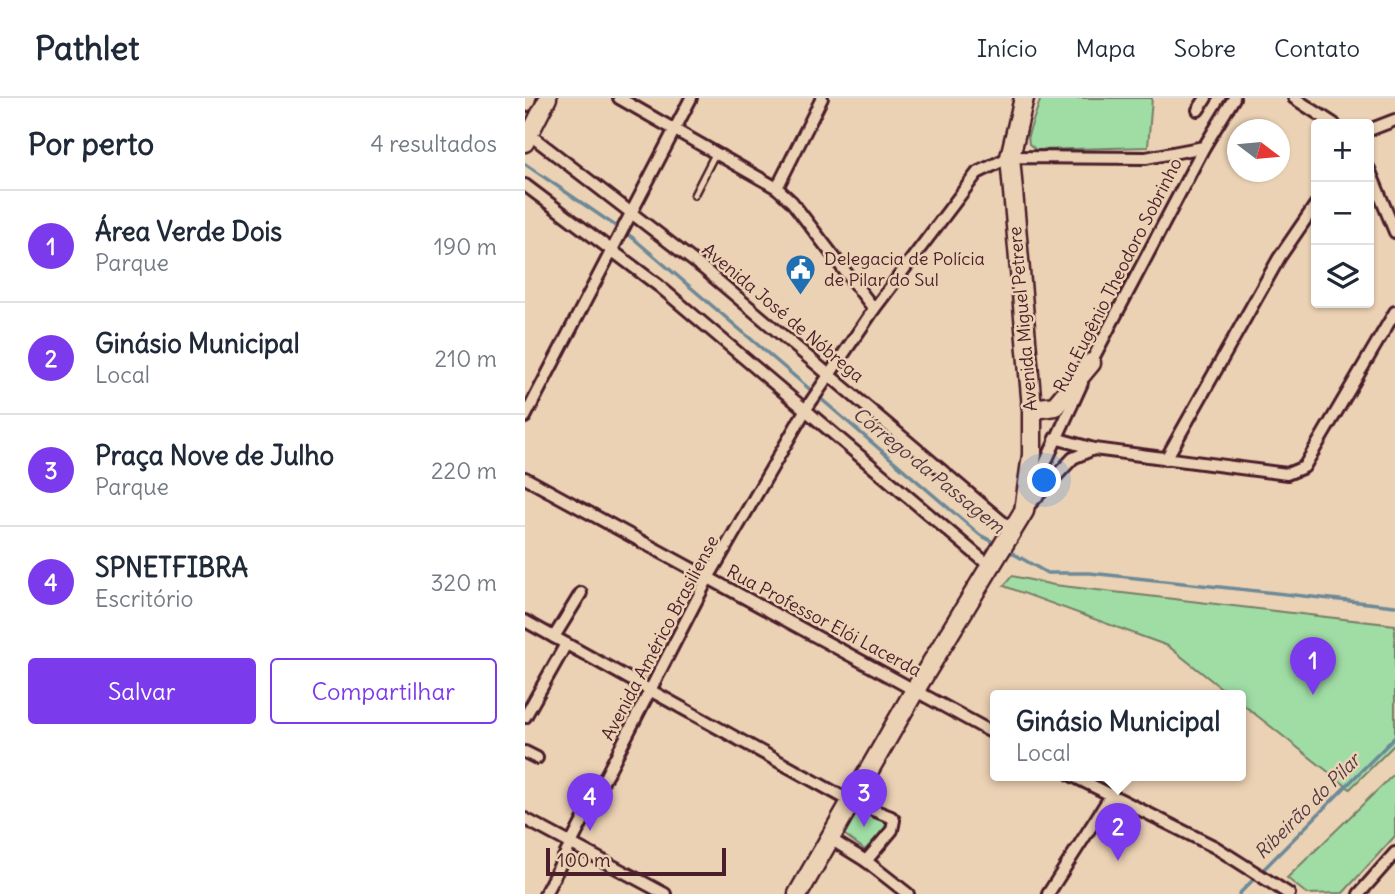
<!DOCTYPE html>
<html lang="pt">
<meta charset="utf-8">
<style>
:root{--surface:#fff;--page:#f2f2f3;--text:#1f2937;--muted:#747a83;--line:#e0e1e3;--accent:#7c3aed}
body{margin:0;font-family:Delius,sans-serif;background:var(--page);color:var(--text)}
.controls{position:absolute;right:21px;top:21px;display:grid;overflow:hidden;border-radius:7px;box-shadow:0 2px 5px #0004}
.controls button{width:63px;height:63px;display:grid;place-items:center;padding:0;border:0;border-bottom:2px solid var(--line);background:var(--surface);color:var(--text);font:35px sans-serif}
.compass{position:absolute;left:702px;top:21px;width:63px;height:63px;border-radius:50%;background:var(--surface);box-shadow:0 2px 5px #0004;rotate:106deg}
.scale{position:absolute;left:21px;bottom:18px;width:180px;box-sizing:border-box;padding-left:7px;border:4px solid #4a1f2b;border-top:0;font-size:19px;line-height:24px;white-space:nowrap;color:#4a1f2b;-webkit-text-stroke:5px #ecd2b4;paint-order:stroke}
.you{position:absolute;left:520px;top:383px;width:24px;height:24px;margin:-18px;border:5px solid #fff;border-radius:50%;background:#1a73e8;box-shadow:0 0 0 10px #1a73e833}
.badge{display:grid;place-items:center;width:46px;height:46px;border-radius:50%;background:var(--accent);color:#fff;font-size:23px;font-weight:700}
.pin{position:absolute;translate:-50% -58px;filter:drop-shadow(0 2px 4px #0008)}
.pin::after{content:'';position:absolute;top:37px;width:24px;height:21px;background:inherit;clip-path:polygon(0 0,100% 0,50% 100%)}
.popup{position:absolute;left:465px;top:592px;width:256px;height:91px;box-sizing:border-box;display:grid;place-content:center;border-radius:7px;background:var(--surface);filter:drop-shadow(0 2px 5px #0005);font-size:23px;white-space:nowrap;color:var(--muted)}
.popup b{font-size:26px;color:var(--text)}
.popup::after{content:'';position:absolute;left:50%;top:100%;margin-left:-14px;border:14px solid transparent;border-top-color:var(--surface)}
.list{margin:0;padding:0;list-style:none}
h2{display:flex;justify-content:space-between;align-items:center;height:91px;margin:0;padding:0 28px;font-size:30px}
h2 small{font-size:23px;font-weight:400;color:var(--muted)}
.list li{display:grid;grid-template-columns:46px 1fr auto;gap:21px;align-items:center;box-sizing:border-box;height:112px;padding:0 28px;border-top:2px solid var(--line)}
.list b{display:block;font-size:26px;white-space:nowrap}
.list p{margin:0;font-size:23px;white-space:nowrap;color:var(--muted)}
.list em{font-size:23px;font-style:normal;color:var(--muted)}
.actions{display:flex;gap:14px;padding:21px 28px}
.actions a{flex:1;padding:16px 0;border:2px solid var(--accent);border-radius:7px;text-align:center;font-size:24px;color:var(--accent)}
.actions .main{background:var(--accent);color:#fff}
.icon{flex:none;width:38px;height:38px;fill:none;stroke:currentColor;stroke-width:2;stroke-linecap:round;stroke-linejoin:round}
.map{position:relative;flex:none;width:870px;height:796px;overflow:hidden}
header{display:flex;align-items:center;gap:42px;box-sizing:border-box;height:98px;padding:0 35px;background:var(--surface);border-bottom:2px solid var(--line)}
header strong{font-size:33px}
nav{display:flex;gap:38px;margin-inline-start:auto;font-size:24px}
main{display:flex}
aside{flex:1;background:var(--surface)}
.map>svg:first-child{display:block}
.green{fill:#a0dda5;stroke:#757e68;stroke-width:2}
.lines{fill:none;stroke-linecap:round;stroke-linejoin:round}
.stream{stroke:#6c8998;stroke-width:3.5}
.lane-casing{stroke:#4a1f2b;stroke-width:10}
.street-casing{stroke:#4a1f2b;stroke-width:16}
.secondary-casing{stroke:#4a1f2b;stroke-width:21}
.primary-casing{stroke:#4a1f2b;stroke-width:23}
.lane{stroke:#ecd2b4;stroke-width:5}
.street{stroke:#ecd2b4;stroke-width:10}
.secondary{stroke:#ecd2b4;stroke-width:16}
.primary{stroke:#ecd2b4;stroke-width:18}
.labels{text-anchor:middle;stroke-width:5;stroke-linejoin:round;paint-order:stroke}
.poi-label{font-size:18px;fill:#4a1f2b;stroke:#ecd2b4;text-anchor:start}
.street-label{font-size:18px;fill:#4a1f2b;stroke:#ecd2b4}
.water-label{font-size:19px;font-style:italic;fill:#523946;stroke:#ecd2b4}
</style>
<header>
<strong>Pathlet</strong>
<nav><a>Início</a><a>Mapa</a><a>Sobre</a><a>Contato</a></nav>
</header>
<main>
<aside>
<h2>Por perto<small>4 resultados</small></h2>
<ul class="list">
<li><span class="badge">1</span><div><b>Área Verde Dois</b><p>Parque</p></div><em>190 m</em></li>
<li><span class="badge">2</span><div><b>Ginásio Municipal</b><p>Local</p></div><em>210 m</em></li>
<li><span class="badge">3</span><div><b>Praça Nove de Julho</b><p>Parque</p></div><em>220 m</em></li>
<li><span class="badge">4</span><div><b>SPNETFIBRA</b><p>Escritório</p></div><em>320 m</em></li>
</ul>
<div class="actions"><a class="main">Salvar</a><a>Compartilhar</a></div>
</aside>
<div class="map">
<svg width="870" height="796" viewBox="0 0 870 796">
<rect width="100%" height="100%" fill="#ecd2b4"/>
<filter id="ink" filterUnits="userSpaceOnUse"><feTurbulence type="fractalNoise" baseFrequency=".0143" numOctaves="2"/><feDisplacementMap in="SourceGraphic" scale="14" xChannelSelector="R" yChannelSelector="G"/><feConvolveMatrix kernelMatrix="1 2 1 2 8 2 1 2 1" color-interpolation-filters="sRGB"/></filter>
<g filter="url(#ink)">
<!-- green -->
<g class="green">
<polygon points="516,0 627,0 623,49 511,52 504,46 503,37"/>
<polygon points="487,478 529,487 870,527 870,646 825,691 716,605 716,597 705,597 643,548 479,488"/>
<polygon points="870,675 870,738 818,795 782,796 762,780"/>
<polygon points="332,706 358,721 362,728 340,752 316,734"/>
</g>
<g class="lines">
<!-- stream -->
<g class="stream">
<polyline points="0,66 108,140 455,437 472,446"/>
<polyline points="482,452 522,475 565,475 870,508"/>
<polyline points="714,796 870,639"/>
</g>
<defs>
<polyline id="lane" points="169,97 190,56"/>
<g id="street">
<polyline points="94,0 252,90 267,104 349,211"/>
<polyline points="769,0 809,26"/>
<polyline points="673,12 681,0"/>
<polyline points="844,32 870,22"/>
<polyline points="0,33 179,171 487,432"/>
<polyline points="844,71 870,134"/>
<polyline points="0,87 134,188 466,469"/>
<polyline points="252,90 297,0"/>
<polyline points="563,270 679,49 709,0"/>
<polyline points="0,319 166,0"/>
<polyline points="530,340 569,351 762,376 779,369 870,214"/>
<polyline points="641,361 754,160 791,106"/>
<polyline points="0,380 470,636"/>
<polyline points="507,394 557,285"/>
<polyline points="505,406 548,360 569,351"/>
<polyline points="0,523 325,703 366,719 369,722 367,732 341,763"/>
<polyline points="29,539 56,495"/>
<polyline points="0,619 41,546"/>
<polyline points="0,654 12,660"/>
<polyline points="546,677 690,749 764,796"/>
<polyline points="0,721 140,796"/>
<polyline points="304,740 341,763 383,796"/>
<polyline points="20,796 183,480 281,311 349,211 452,75 485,59 621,60 679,49"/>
<polyline points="523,796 585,699"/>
<polyline points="834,796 870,755"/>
</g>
<g id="secondary">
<polyline points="0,5 2,0"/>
<polyline points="0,45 23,0"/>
</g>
<g id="primary">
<polyline points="506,306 516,310 530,308 566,265"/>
<polyline points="273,796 390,592 499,413 507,357 507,310 485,59 499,0"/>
</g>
</defs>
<!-- lane casing -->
<use href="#lane" class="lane-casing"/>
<!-- street casing -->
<use href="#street" class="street-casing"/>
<!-- secondary casing -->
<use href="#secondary" class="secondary-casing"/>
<!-- primary casing -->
<use href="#primary" class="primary-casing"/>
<!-- lane -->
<use href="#lane" class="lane"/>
<!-- street -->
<use href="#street" class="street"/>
<!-- secondary -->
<use href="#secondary" class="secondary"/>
<!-- primary -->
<use href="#primary" class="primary"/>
</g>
</g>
<!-- icons -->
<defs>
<symbol id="civic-pin" viewBox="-11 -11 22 30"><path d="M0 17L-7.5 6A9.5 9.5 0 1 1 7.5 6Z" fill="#1f6fb2" stroke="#ecd2b4"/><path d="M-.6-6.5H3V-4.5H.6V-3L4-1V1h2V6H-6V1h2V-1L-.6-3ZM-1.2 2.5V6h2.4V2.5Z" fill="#fff"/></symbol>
</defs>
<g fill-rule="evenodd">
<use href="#civic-pin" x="258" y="154" width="35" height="47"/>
</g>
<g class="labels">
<!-- poi labels -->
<g class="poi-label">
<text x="299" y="167">Delegacia de Polícia<tspan x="299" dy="21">de Pilar do Sul</tspan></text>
</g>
<!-- street labels -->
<g class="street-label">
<text transform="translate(593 177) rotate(-63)" y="6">Rua Eugênio Theodoro Sobrinho</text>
<text transform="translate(258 215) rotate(40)" y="6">Avenida José de Nóbrega</text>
<text transform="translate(498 221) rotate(-95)" y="6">Avenida Miguel Petrere</text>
<text transform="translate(299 523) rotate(28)" y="6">Rua Professor Elói Lacerda</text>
<text transform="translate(135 540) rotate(-62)" y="6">Avenida Américo Brasiliense</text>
</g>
<!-- water labels -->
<g class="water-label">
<text transform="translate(404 372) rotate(39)" y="7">Córrego da Passagem</text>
<text transform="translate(782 708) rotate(-45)" y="7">Ribeirão do Pilar</text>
</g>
</g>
</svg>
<div class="controls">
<button>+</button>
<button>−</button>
<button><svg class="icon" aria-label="layers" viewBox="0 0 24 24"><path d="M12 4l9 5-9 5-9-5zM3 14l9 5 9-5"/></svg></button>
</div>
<svg class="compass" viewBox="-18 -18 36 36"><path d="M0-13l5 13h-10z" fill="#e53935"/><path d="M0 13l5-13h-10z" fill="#747a83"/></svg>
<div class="scale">100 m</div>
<div class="you"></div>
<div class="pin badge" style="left:788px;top:597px">1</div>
<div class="pin badge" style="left:593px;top:763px">2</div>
<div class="popup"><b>Ginásio Municipal</b>Local</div>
<div class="pin badge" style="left:339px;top:729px">3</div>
<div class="pin badge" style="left:65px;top:733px">4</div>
</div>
</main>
